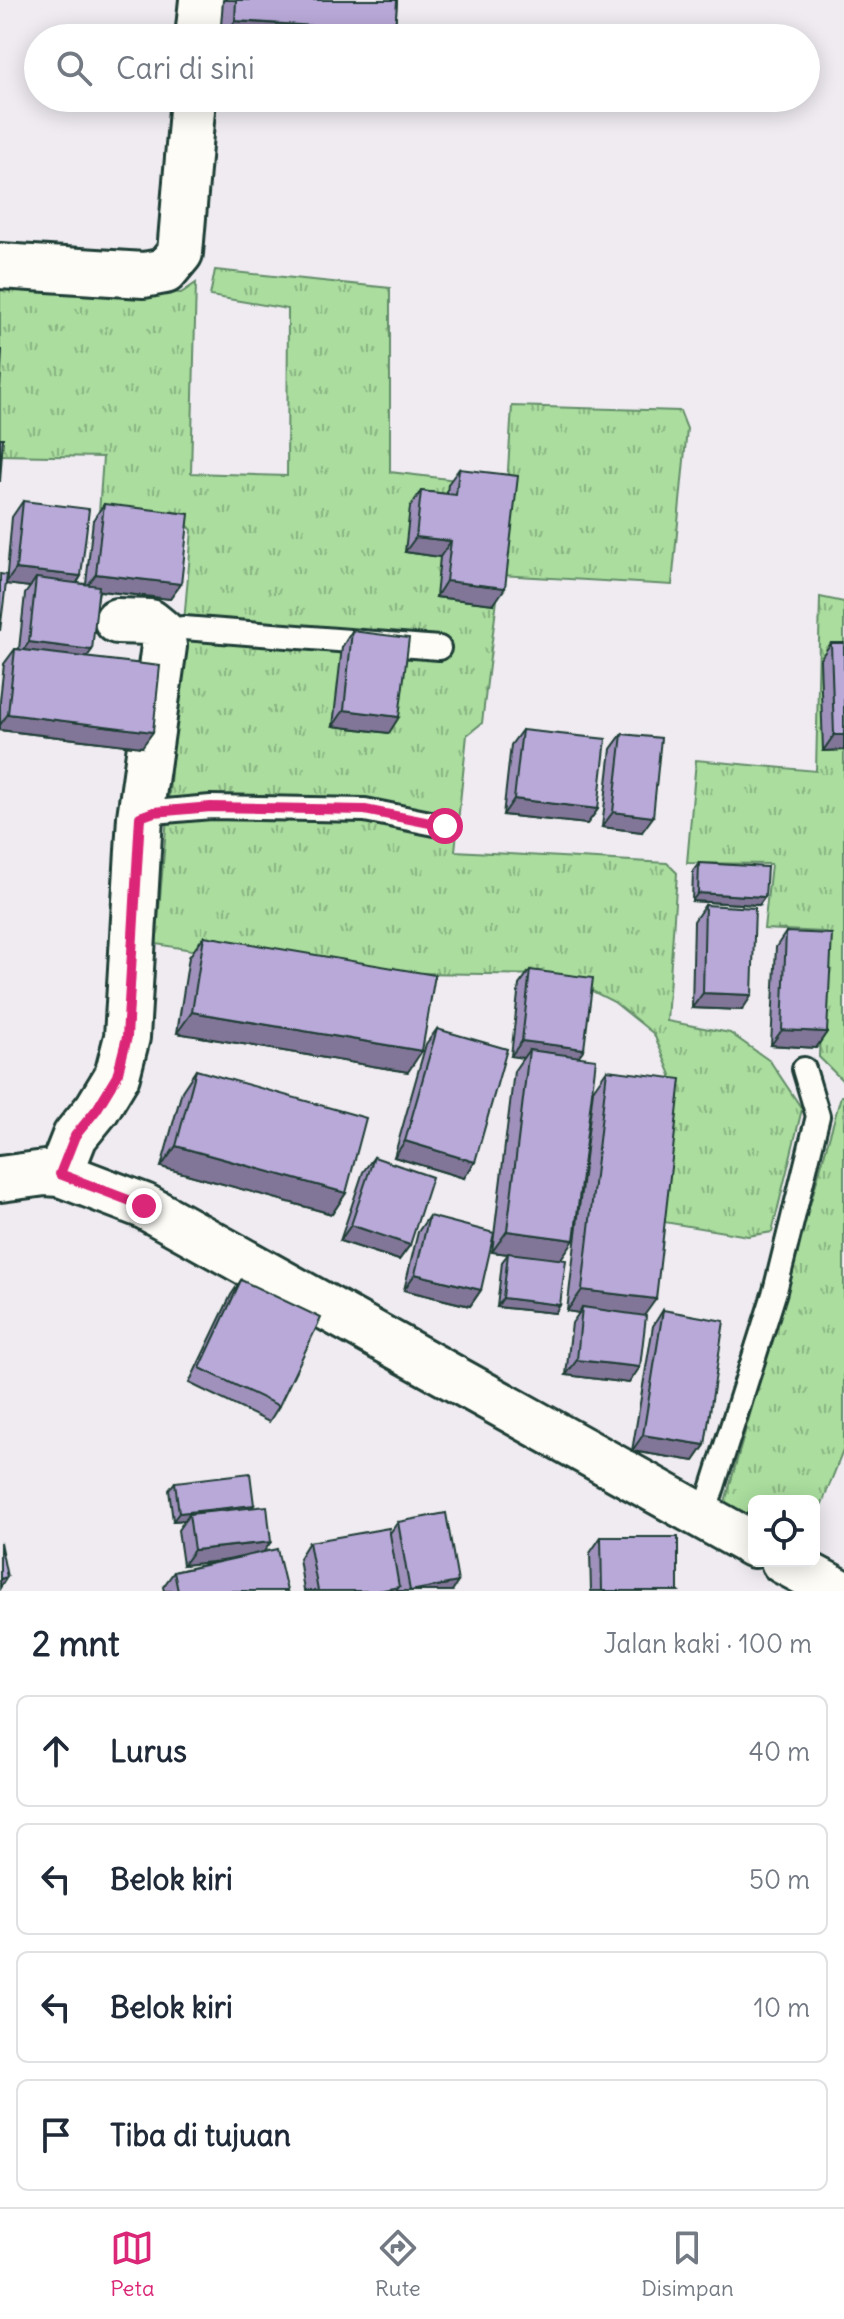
<!DOCTYPE html>
<html lang="id">
<meta charset="utf-8">
<style>
:root{--surface:#fff;--page:#f2f2f3;--text:#1f2937;--muted:#747a83;--line:#e0e1e3;--accent:#db2777}
body{margin:0;font-family:Delius,sans-serif;background:var(--page);color:var(--text)}
.controls{position:absolute;right:24px;bottom:24px;display:grid;overflow:hidden;border-radius:12px;box-shadow:0 4px 20px #0003}
.controls button{width:72px;height:72px;display:grid;place-items:center;padding:0;border:0;border-bottom:2px solid var(--line);background:var(--surface);color:var(--text);font:40px sans-serif}
.stop{position:absolute;width:24px;height:24px;margin:-18px;border:6px solid #db2777;border-radius:50%;background:#fff}
.stop.end{background:#db2777;border-color:#fff;box-shadow:0 2px 8px #0008}
.list{margin:0;padding:0;list-style:none}
h2{display:flex;justify-content:space-between;align-items:center;height:104px;margin:0;padding:0 32px;font-size:34px}
h2 small{font-size:26px;font-weight:400;color:var(--muted)}
.list li{display:grid;grid-template-columns:52px 1fr auto;gap:24px;align-items:center;box-sizing:border-box;height:112px;margin:0 16px 16px;padding:0 16px;border:2px solid var(--line);border-radius:12px}
.list b{display:block;font-size:30px;white-space:nowrap}
.list em{font-size:26px;font-style:normal;color:var(--muted)}
.icon{flex:none;width:44px;height:44px;fill:none;stroke:currentColor;stroke-width:2;stroke-linecap:round;stroke-linejoin:round}
.map{position:relative;flex:none;width:844px;height:1591px;overflow:hidden}
.search{position:absolute;background:var(--surface);box-shadow:0 4px 20px #0003;left:24px;right:24px;top:24px;height:88px;display:flex;align-items:center;gap:20px;box-sizing:border-box;padding:0 28px;border-radius:44px;color:var(--muted);font-size:30px}
.sheet{height:616px;background:var(--surface)}
nav{display:flex;justify-content:space-around;align-items:center;box-sizing:border-box;height:112px;border-top:2px solid var(--line);background:var(--surface);font-size:22px;color:var(--muted)}
nav a{display:grid;justify-items:center;gap:4px}
nav .on{color:var(--accent)}
.map>svg:first-child{display:block}
.grass{fill:url(#grass-tufts);stroke:#648d69;stroke-width:2}
.lines{fill:none;stroke-linecap:round;stroke-linejoin:round}
.service-casing{stroke:#1f3d34;stroke-width:28}
.minor-casing{stroke:#1f3d34;stroke-width:50}
.service{stroke:#fdfcf7;stroke-width:22}
.minor{stroke:#fdfcf7;stroke-width:44}
.wall{fill:#9f91bb;stroke:#1f3d34;stroke-width:2}
.shaded-wall{fill:#827698;stroke:#1f3d34;stroke-width:2}
.building{fill:#b9a9d9;stroke:#1f3d34;stroke-width:2}
.route{stroke:#db2777;stroke-width:10}
</style>
<div class="map">
<svg width="844" height="1591" viewBox="0 0 844 1591">
<defs>
<pattern id="grass-tufts" width="24" height="20" patternUnits="userSpaceOnUse" patternTransform="scale(2)"><rect width="24" height="20" fill="#aadd9e"/><path d="M3 7l-1-3M5 7V3M7 7l1-3M15 17l-1-3M17 17v-4M19 17l1-3" fill="none" stroke="#8ab482"/></pattern>
</defs>
<rect width="100%" height="100%" fill="#efebf1"/>
<filter id="ink" filterUnits="userSpaceOnUse"><feTurbulence type="fractalNoise" baseFrequency=".0125" numOctaves="2"/><feDisplacementMap in="SourceGraphic" scale="16" xChannelSelector="R" yChannelSelector="G"/><feConvolveMatrix kernelMatrix="1 2 1 2 8 2 1 2 1" color-interpolation-filters="sRGB"/></filter>
<g filter="url(#ink)">
<!-- grass -->
<g class="grass">
<polygon points="215,270 390,288 390,472 507,486 512,406 680,411 687,429 672,585 500,575 482,723 467,735 455,851 667,863 677,873 667,1021 730,1033 770,1061 802,1109 772,1232 748,1236 664,1222 671,1075 654,1034 614,1002 561,975 413,973 411,987 156,944 192,530 182,520 99,513 103,457 0,455 0,282 181,293 196,283 191,473 287,476 288,309 210,296"/>
<polygon points="820,597 844,602 844,1082 819,1057 823,932 764,929 771,864 687,863 696,760 816,771"/>
<polygon points="841,1096 844,1096 844,1448 814,1524 814,1501 754,1501 754,1523 723,1509"/>
</g>
<g class="lines">
<defs>
<g id="service">
<polyline points="161,631 184,628 439,648"/>
<polyline points="140,817 154,812 211,807 365,810 445,826"/>
<polyline points="703,1518 775,1291 818,1116 804,1069"/>
</g>
<g id="minor">
<polyline points="198,38 202,0"/>
<polyline points="0,266 144,275 165,271 180,253 193,98"/>
<polyline points="60,1174 75,1136 97,1109 117,1076 127,1037 140,817 164,646 161,631 150,622 117,621"/>
<polyline points="0,1179 45,1173 60,1174 144,1206 754,1545"/>
<polyline points="783,1561 839,1591"/>
</g>
</defs>
<!-- service casing -->
<use href="#service" class="service-casing"/>
<!-- minor casing -->
<use href="#minor" class="minor-casing"/>
<!-- service -->
<use href="#service" class="service"/>
<!-- minor -->
<use href="#minor" class="minor"/>
</g>
<!-- wall -->
<g class="wall">
<polygon points="223,0 397,0 395,31 390,38 220,38"/>
<polygon points="459,469 494,604 436,597 440,557 405,552 410,507 421,491 447,494 448,484"/>
<polygon points="23,501 81,576 77,583 86,584 93,520 104,504 181,584 170,599 99,591 87,657 142,747 0,730 0,700 4,664 15,649 19,649 25,594 30,587 6,584 12,517"/>
<polygon points="352,631 389,733 333,726 342,647"/>
<polygon points="831,643 844,643 844,750 823,751 820,659"/>
<polygon points="522,730 598,809 587,824 503,815 511,745"/>
<polygon points="622,734 642,832 602,827 611,749"/>
<polygon points="699,863 759,905 692,901 693,871"/>
<polygon points="705,905 742,1010 692,1008 694,921"/>
<polygon points="786,932 827,1032 816,1048 771,1045 776,947"/>
<polygon points="204,936 408,1072 177,1033 189,957"/>
<polygon points="530,970 579,1056 560,1260 560,1305 555,1313 497,1307 502,1262 508,1254 492,1252 514,1071 523,1058 511,1056 519,985"/>
<polygon points="437,1029 464,1178 394,1157 426,1044"/>
<polygon points="196,1070 346,1193 332,1214 161,1167 182,1091"/>
<polygon points="607,1070 644,1315 629,1383 566,1375 572,1323 579,1313 567,1311 593,1090"/>
<polygon points="374,1157 410,1245 399,1260 340,1241 363,1172"/>
<polygon points="429,1216 481,1290 470,1306 404,1290 418,1232"/>
<polygon points="241,1280 279,1406 269,1422 189,1383 231,1295"/>
<polygon points="663,1310 705,1445 694,1461 632,1451 653,1326"/>
<polygon points="175,1482 252,1507 264,1552 287,1591 164,1591 163,1587 174,1572 221,1561 183,1565 178,1530 185,1520 173,1521 169,1490"/>
<polygon points="398,1522 452,1591 304,1591 299,1558 309,1542 390,1533"/>
<polygon points="601,1537 678,1591 591,1591 590,1553"/>
</g>
<!-- shaded-wall -->
<g class="shaded-wall">
<polygon points="235,21 395,31 390,38 223,38"/>
<polygon points="416,537 451,541 440,557 405,552"/>
<polygon points="16,569 81,576 71,592 36,578 30,587 5,584"/>
<polygon points="96,574 181,584 170,599 85,589"/>
<polygon points="446,581 505,588 494,604 436,597"/>
<polygon points="29,642 92,650 81,665 18,658"/>
<polygon points="344,710 399,717 389,733 333,726"/>
<polygon points="8,714 153,732 142,747 0,730 0,725"/>
<polygon points="834,735 844,735 844,750 823,751"/>
<polygon points="514,799 598,809 587,824 503,815"/>
<polygon points="613,812 653,817 642,832 602,827"/>
<polygon points="698,893 765,897 759,905 692,901"/>
<polygon points="703,993 752,995 742,1010 692,1008"/>
<polygon points="192,1012 422,1051 408,1072 177,1033"/>
<polygon points="782,1030 827,1032 816,1048 771,1045"/>
<polygon points="522,1041 584,1049 573,1064 529,1050 523,1058 511,1056"/>
<polygon points="405,1141 475,1162 464,1178 394,1157"/>
<polygon points="176,1146 346,1193 332,1214 161,1167"/>
<polygon points="351,1225 410,1245 399,1260 340,1241"/>
<polygon points="507,1231 574,1240 560,1260 492,1252"/>
<polygon points="415,1274 481,1290 470,1306 404,1290"/>
<polygon points="582,1290 656,1299 641,1320 582,1307 579,1313 567,1311"/>
<polygon points="503,1298 560,1305 555,1313 497,1307"/>
<polygon points="577,1360 640,1367 629,1383 566,1375"/>
<polygon points="643,1435 705,1445 694,1461 632,1451"/>
<polygon points="254,1505 248,1513 189,1514 185,1520 173,1521 179,1513"/>
<polygon points="271,1542 260,1557 183,1565 194,1550"/>
<polygon points="7,1577 0,1588 0,1579"/>
<polygon points="458,1582 452,1591 410,1591"/>
<polygon points="399,1587 396,1591 378,1591"/>
</g>
<!-- building -->
<g class="building">
<polygon points="236,0 397,0 395,31 235,21"/>
<polygon points="0,350 2,350 0,389"/>
<polygon points="0,438 3,438 0,482"/>
<polygon points="459,469 518,476 505,588 446,581 451,541 416,537 421,491 456,495"/>
<polygon points="23,501 89,509 81,576 16,569"/>
<polygon points="104,504 189,514 181,584 96,574"/>
<polygon points="0,574 7,575 0,631"/>
<polygon points="36,578 99,586 92,650 29,642"/>
<polygon points="352,631 409,638 399,717 344,710"/>
<polygon points="831,643 844,643 844,735 834,735"/>
<polygon points="15,649 160,666 153,732 8,714"/>
<polygon points="522,730 606,739 598,809 514,799"/>
<polygon points="622,734 661,738 653,817 613,812"/>
<polygon points="699,863 767,867 765,897 698,893"/>
<polygon points="705,905 755,908 752,995 703,993"/>
<polygon points="786,932 832,934 827,1032 782,1030"/>
<polygon points="204,936 435,975 422,1051 192,1012"/>
<polygon points="530,970 593,978 584,1049 522,1041"/>
<polygon points="437,1029 507,1049 475,1162 405,1141"/>
<polygon points="529,1050 596,1059 574,1240 507,1231"/>
<polygon points="196,1070 366,1118 346,1193 176,1146"/>
<polygon points="607,1070 681,1079 656,1299 582,1290"/>
<polygon points="374,1157 432,1177 410,1245 351,1225"/>
<polygon points="429,1216 494,1233 481,1290 415,1274"/>
<polygon points="508,1253 566,1260 560,1305 503,1298"/>
<polygon points="241,1280 321,1318 279,1406 200,1368"/>
<polygon points="582,1307 646,1316 640,1367 577,1360"/>
<polygon points="663,1310 724,1321 705,1445 643,1435"/>
<polygon points="250,1473 254,1505 179,1513 175,1482"/>
<polygon points="267,1506 271,1542 194,1550 189,1514"/>
<polygon points="446,1513 458,1582 410,1591 398,1522"/>
<polygon points="389,1528 399,1587 378,1591 318,1591 309,1542"/>
<polygon points="601,1537 678,1537 678,1591 602,1591"/>
<polygon points="0,1542 7,1577 0,1579"/>
<polygon points="277,1549 287,1591 178,1591 174,1572"/>
</g>
</g>
<g class="lines" filter="url(#ink)">
<!-- route -->
<polyline class="route" points="144,1206 60,1174 75,1136 97,1109 117,1076 127,1037 140,817 154,812 211,807 365,810 445,826"/>
</g>
</svg>
<div class="controls">
<button><svg class="icon" aria-label="locate" viewBox="0 0 24 24"><circle cx="12" cy="12" r="6"/><path d="M12 2v4M12 18v4M2 12h4M18 12h4"/></svg></button>
</div>
<div class="stop" style="left:445px;top:826px"></div>
<div class="stop end" style="left:144px;top:1206px"></div>
<div class="search"><svg class="icon" aria-label="search" viewBox="0 0 24 24"><circle cx="10" cy="10" r="6"/><path d="M15 15l6 6"/></svg>Cari di sini</div>
</div>
<section class="sheet">
<h2>2 mnt<small>Jalan kaki · 100 m</small></h2>
<ul class="list">
<li><svg class="icon" aria-label="ahead" viewBox="0 0 24 24"><path d="M12 20V5M6 11l6-6 6 6"/></svg><div><b>Lurus</b></div><em>40 m</em></li>
<li><svg class="icon" aria-label="left" viewBox="0 0 24 24"><path d="M17 20v-9H6M10 6l-5 5 5 5"/></svg><div><b>Belok kiri</b></div><em>50 m</em></li>
<li><svg class="icon" aria-label="left" viewBox="0 0 24 24"><path d="M17 20v-9H6M10 6l-5 5 5 5"/></svg><div><b>Belok kiri</b></div><em>10 m</em></li>
<li><svg class="icon" aria-label="arrive" viewBox="0 0 24 24"><path d="M6 21V4h12l-3 4 3 4H6"/></svg><div><b>Tiba di tujuan</b></div></li>
</ul>
</section>
<nav>
<a class="on"><svg class="icon" aria-label="map" viewBox="0 0 24 24"><path d="M3 6l6-2 6 2 6-2v14l-6 2-6-2-6 2zM9 4v14M15 6v14"/></svg>Peta</a>
<a><svg class="icon" aria-label="directions" viewBox="0 0 24 24"><path d="M12 3l9 9-9 9-9-9zM9 14v-3h6M13 9l2 2-2 2"/></svg>Rute</a>
<a><svg class="icon" aria-label="saved" viewBox="0 0 24 24"><path d="M7 4h10v16l-5-4-5 4z"/></svg>Disimpan</a>
</nav>
